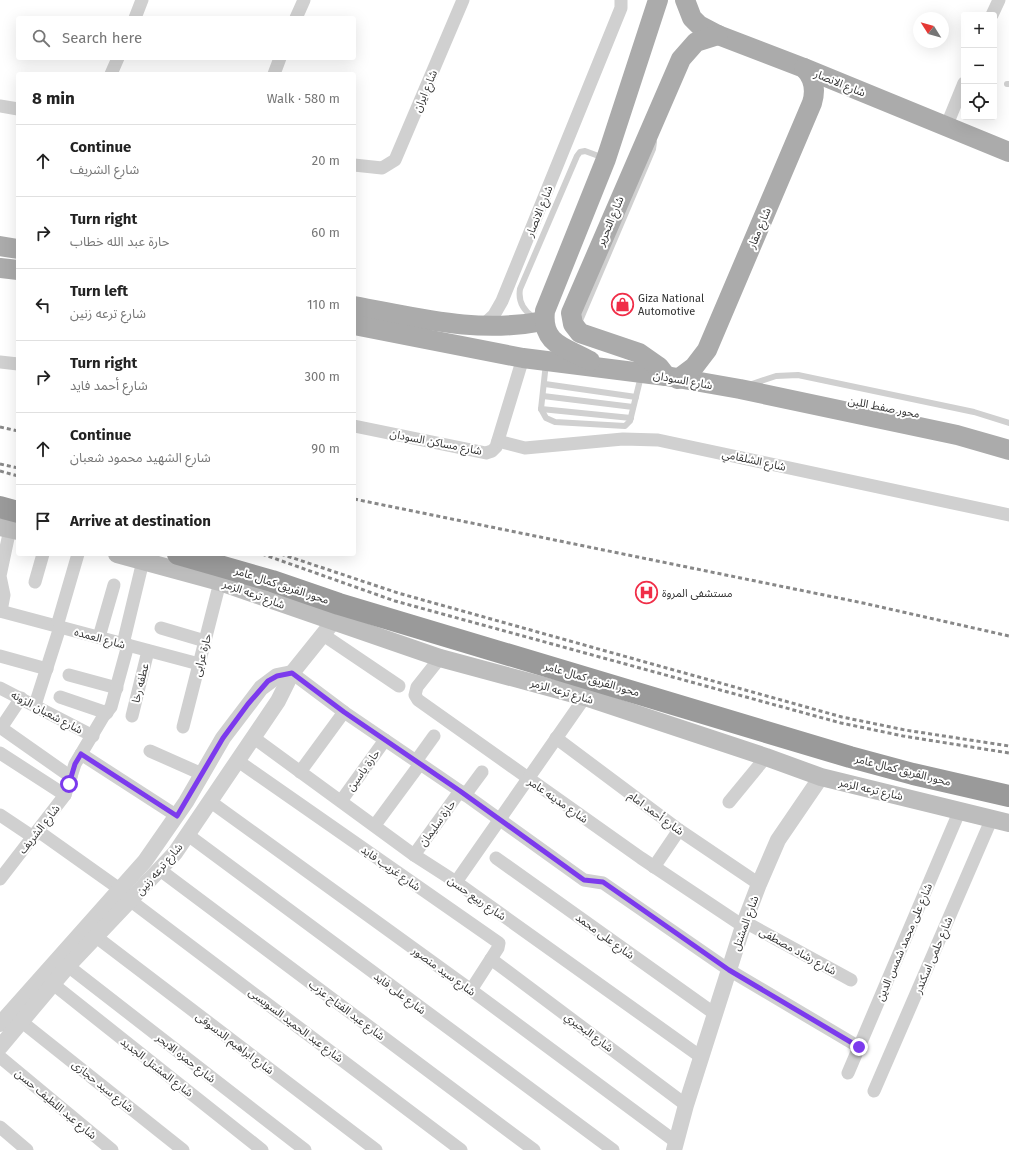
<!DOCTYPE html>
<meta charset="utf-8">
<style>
:root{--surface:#fff;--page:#f2f2f2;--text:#222;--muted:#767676;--line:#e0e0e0}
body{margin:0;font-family:"Fira Sans","Noto Sans Arabic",sans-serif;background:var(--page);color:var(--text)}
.controls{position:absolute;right:12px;top:12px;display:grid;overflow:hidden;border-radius:4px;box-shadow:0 4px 16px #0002}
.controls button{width:36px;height:36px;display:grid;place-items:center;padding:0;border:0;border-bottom:1px solid var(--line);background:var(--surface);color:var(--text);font:20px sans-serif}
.compass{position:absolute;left:913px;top:12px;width:36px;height:36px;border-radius:50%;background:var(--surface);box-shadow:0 4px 16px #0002;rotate:307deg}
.stop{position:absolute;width:12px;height:12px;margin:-9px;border:3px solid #7c3aed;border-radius:50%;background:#fff}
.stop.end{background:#7c3aed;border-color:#fff;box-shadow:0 1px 4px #0008}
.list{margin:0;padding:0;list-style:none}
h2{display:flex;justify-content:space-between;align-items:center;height:52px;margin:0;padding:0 16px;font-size:17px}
h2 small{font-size:13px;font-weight:400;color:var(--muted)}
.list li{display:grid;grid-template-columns:26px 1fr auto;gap:12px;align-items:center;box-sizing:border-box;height:72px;padding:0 16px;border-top:1px solid var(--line)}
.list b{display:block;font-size:15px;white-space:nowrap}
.list p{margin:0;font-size:13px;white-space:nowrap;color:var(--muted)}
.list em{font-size:13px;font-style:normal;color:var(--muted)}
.icon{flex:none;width:22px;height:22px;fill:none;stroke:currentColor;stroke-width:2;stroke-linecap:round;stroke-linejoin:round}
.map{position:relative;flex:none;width:1009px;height:1150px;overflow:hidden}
.search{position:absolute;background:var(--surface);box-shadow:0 4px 16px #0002;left:16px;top:16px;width:340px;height:44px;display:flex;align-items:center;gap:10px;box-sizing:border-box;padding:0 14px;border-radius:4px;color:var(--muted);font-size:15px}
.panel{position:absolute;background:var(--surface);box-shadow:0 4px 16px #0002;left:16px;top:72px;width:340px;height:484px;border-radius:4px}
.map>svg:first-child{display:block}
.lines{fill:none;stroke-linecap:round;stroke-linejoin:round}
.service{stroke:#d0d0d0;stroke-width:6}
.minor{stroke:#d0d0d0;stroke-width:13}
.tertiary{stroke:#d0d0d0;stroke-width:16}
.secondary{stroke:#bdbdbd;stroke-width:18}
.primary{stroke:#ababab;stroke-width:20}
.motorway{stroke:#9a9a9a;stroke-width:22}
.rail{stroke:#888;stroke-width:3;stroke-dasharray:4 3;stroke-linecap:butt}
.route{stroke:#7c3aed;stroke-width:5}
.labels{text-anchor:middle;stroke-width:4;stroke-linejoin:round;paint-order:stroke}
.street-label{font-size:11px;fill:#333;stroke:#fff}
.poi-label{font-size:11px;fill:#333;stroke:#fff;text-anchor:start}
</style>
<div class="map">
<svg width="1009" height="1150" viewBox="0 0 1009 1150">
<rect width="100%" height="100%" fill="#fff"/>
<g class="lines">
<!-- service -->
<g class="service">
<polyline points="1007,84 1009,84"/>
<path d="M533,317C523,310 518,301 520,289L577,156L580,152L585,151L604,158"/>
<polyline points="579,323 653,149 654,142"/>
<polyline points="546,363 541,409 546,418 555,422 625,426 630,421 641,376"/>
<polyline points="545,384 636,397"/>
<polyline points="749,385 776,376 798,375 974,412 1009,423"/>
<polyline points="543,396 633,407"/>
<polyline points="541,409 631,418"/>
</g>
<!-- minor -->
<g class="minor">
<polyline points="992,15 999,0"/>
<polyline points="135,18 142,0"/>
<polyline points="296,18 304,0"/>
<polyline points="111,74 118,58"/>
<polyline points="274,74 280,58"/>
<polyline points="0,106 18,109"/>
<polyline points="946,127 964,83"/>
<polyline points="354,165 382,168 395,160 463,0"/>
<polyline points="481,327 494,315 502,301 621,8 621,0"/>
<polyline points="0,362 18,364"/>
<polyline points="354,426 486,453 492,451 496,447 523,358"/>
<polyline points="498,441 525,448 623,439 658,440 1009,515"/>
<polyline points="35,582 43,554"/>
<polyline points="0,611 199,664"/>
<polyline points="1,611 4,595 0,576 10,529"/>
<polyline points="57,626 78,554"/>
<polyline points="161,628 205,641"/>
<polyline points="322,634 399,686"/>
<polyline points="99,637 114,585"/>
<polyline points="123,644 143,561"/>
<polyline points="0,656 47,669"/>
<polyline points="440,658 417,687 415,695 418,700 641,858 743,926"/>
<polyline points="292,673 344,712 460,791 584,880 603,883 729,970 859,1047"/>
<polyline points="69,675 117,688"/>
<polyline points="0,688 93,736"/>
<polyline points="60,697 107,713"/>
<polyline points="35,705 60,627"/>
<polyline points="132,716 148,651"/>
<polyline points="0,727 71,777"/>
<polyline points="183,727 220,582"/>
<polyline points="1,728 21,698"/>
<polyline points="254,738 414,855 456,882 701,1057"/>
<polyline points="556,738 679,830 759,884"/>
<polyline points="150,751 202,774"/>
<polyline points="0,753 65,795"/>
<polyline points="81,754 177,816"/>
<polyline points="238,761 499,943 498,948 471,990"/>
<polyline points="416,761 434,736"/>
<polyline points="300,772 344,712"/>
<polyline points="465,795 482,772"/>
<polyline points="341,801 385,740"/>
<polyline points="211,802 471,990 676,1142"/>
<polyline points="729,802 766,757"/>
<polyline points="0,815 33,837"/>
<polyline points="375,825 420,764"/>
<polyline points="38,831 121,890"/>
<polyline points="188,835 613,1150"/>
<polyline points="414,855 460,791"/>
<polyline points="496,858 715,1014"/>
<polyline points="654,867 679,830"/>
<polyline points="160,870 534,1150"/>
<polyline points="0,879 65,795 75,764 103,717 111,707 128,645"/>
<polyline points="456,882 585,697"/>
<polyline points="131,901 461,1150"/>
<polyline points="745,922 851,980"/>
<polyline points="95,936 376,1150"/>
<polyline points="491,959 686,1105"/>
<polyline points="68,966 305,1150"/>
<polyline points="53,984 262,1150"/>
<polyline points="22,1022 183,1150"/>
<polyline points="0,1057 112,1150"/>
<polyline points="848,1073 960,810"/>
<polyline points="874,1091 992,818"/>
<polyline points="0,1127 27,1150"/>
</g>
<!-- tertiary -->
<g class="tertiary">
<polyline points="0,1024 145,861 186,802 223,738 261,688 277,676 292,673"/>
<polyline points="0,1047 68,966 175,853 278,701 292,673 333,622"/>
<polyline points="674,1150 686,1105 743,926 759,884 778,840 821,777"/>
</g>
<!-- secondary -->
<g class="secondary">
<polyline points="0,527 18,531"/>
<polyline points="117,554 220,582 440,658 585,697 766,757 821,777 1009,823"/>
</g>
<!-- primary -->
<g class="primary">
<polyline points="685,0 692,18 699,25 718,35 804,68 1009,152"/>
<polyline points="0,246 18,249"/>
<polyline points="0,268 18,270"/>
<path d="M354,306C420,318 477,334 544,321"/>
<polyline points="354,325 523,358 666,376 740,389 957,435 1009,450"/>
<path d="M590,361C566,347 541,345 545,311L606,159L658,0"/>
<polyline points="666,376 659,367 639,353 580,333 573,324 571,313 681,59 696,42 718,35"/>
<path d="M678,379L694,367L707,350L812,103C816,90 814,78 804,68"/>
</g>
<!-- motorway -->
<g class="motorway">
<polyline points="0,507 18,512"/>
<polyline points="178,554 272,581 339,604 850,757 913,774 1009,796"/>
</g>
<!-- rail -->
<g class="rail">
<polyline points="0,427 18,431"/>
<polyline points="0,464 18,468"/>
<polyline points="0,471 18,476"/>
<polyline points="354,499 863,603 1009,636"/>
<polyline points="262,554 395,601 841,723 903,736 1009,753"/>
<polyline points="281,554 398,593 842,717 905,730 1009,746"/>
</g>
</g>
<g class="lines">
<!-- route -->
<polyline class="route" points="69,784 75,764 81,754 177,816 223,738 248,704 268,681 277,676 292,673 344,712 460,791 584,880 603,882 729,970 859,1047"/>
</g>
<!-- icons -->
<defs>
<symbol id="shop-ring" viewBox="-11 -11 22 22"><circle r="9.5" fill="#fff" stroke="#f02e48" stroke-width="1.5"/><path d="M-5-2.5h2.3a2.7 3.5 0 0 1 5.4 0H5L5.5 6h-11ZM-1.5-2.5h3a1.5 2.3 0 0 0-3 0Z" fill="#f02e48"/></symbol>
<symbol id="hospital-ring" viewBox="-11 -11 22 22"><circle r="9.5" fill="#fff" stroke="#f02e48" stroke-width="1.5"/><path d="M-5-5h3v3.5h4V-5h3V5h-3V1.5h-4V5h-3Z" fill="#f02e48"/></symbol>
</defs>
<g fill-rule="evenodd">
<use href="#shop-ring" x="610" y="292" width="25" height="25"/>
<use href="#hospital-ring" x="634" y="580" width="25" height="25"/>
</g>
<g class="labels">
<!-- street labels -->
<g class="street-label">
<text transform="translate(840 83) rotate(22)" y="4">شارع الانصار</text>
<text transform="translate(425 91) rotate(-67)" y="4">شارع ايران</text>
<text transform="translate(539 211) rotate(-68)" y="4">شارع الانصار</text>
<text transform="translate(610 221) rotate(-67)" y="4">شارع التحرير</text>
<text transform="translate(759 228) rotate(-67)" y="4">شارع مقار</text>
<text transform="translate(683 380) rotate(10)" y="4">شارع السودان</text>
<text transform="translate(884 407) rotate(11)" y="4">محور صفط اللبن</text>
<text transform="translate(436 442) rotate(11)" y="4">شارع مساكن السودان</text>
<text transform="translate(754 460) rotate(12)" y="4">شارع الشلقامي</text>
<text transform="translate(282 585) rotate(18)" y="4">محور الفريق كمال عامر</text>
<text transform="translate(254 594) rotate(20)" y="4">شارع ترعه الزمر</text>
<text transform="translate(100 638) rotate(15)" y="4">شارع العمده</text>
<text transform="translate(202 655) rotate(-75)" y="4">حارة عرابى</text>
<text transform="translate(592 679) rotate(16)" y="4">محور الفريق كمال عامر</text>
<text transform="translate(140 683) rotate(-76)" y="4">عطفه رخا</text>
<text transform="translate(562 691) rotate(16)" y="4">شارع ترعه الزمر</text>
<text transform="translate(47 712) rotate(28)" y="4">شارع شعبان الزونه</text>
<text transform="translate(363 770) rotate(-54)" y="4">حارة ياسين</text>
<text transform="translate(903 770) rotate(14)" y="4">محور الفريق كمال عامر</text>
<text transform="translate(871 789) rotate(13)" y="4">شارع ترعه الزمر</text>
<text transform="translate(558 800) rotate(35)" y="4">شارع مدينه عامر</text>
<text transform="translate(656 813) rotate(36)" y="4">شارع أحمد امام</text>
<text transform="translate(437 823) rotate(-54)" y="4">حارة سليمان</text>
<text transform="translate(39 829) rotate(-52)" y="4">شارع الشريف</text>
<text transform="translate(391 868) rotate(35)" y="4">شارع غريب فايد</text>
<text transform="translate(159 869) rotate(-49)" y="4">شارع ترعه زنين</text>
<text transform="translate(477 898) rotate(35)" y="4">شارع ربيع حسن</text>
<text transform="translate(745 923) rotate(-70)" y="4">شارع المشتل</text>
<text transform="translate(605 936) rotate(36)" y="4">شارع على محمد</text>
<text transform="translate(904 942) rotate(-67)" y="4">شارع على محمد شمس الدين</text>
<text transform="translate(798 951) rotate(29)" y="4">شارع رشاد مصطفى</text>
<text transform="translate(933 955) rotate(-67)" y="4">شارع حلمى اسكندر</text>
<text transform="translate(444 971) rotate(36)" y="4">شارع سيد منصور</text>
<text transform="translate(400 993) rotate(37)" y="4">شارع على فايد</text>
<text transform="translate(347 1010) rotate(37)" y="4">شارع عبد الفتاح عزب</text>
<text transform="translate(296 1025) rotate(37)" y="4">شارع عبد الحميد السويسى</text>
<text transform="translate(589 1032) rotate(37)" y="4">شارع البحيري</text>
<text transform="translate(235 1043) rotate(37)" y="4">شارع ابراهيم الدسوقى</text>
<text transform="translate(186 1058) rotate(38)" y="4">شارع حمزه الابحر</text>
<text transform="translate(157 1067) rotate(38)" y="4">شارع المشتل الجديد</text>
<text transform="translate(103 1086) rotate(39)" y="4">شارع سيد حجازى</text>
<text transform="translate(56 1104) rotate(40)" y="4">شارع عبد اللطيف حسن</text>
</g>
<!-- poi labels -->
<g class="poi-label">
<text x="638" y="302">Giza National<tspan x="638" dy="13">Automotive</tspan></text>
<text x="662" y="597">مستشفى المروة</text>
</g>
</g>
</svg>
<div class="controls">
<button>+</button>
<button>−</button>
<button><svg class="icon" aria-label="locate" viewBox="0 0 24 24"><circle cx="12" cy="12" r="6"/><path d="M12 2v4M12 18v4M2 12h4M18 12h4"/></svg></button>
</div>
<svg class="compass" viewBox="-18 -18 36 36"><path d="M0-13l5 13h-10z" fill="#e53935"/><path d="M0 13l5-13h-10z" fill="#767676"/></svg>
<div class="stop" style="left:69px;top:784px"></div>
<div class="stop end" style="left:859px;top:1047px"></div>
<div class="search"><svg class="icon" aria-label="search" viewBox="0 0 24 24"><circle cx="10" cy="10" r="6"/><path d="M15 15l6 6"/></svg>Search here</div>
<section class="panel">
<h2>8 min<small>Walk · 580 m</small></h2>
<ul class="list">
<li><svg class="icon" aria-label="ahead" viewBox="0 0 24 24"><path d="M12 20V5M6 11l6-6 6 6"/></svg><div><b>Continue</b><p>شارع الشريف</p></div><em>20 m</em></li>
<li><svg class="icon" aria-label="right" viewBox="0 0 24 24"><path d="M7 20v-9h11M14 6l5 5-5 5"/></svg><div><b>Turn right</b><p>حارة عبد الله خطاب</p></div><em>60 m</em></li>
<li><svg class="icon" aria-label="left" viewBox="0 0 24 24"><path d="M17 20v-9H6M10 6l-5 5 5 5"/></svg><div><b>Turn left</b><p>شارع ترعه زنين</p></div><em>110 m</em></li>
<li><svg class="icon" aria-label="right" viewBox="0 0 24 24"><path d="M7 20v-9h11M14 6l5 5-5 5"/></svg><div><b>Turn right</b><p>شارع أحمد فايد</p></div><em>300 m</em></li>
<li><svg class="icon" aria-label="ahead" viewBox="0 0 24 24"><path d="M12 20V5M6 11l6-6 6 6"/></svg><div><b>Continue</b><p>شارع الشهيد محمود شعبان</p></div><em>90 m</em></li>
<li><svg class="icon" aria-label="arrive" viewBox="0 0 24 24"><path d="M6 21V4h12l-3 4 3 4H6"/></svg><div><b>Arrive at destination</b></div></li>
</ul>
</section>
</div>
